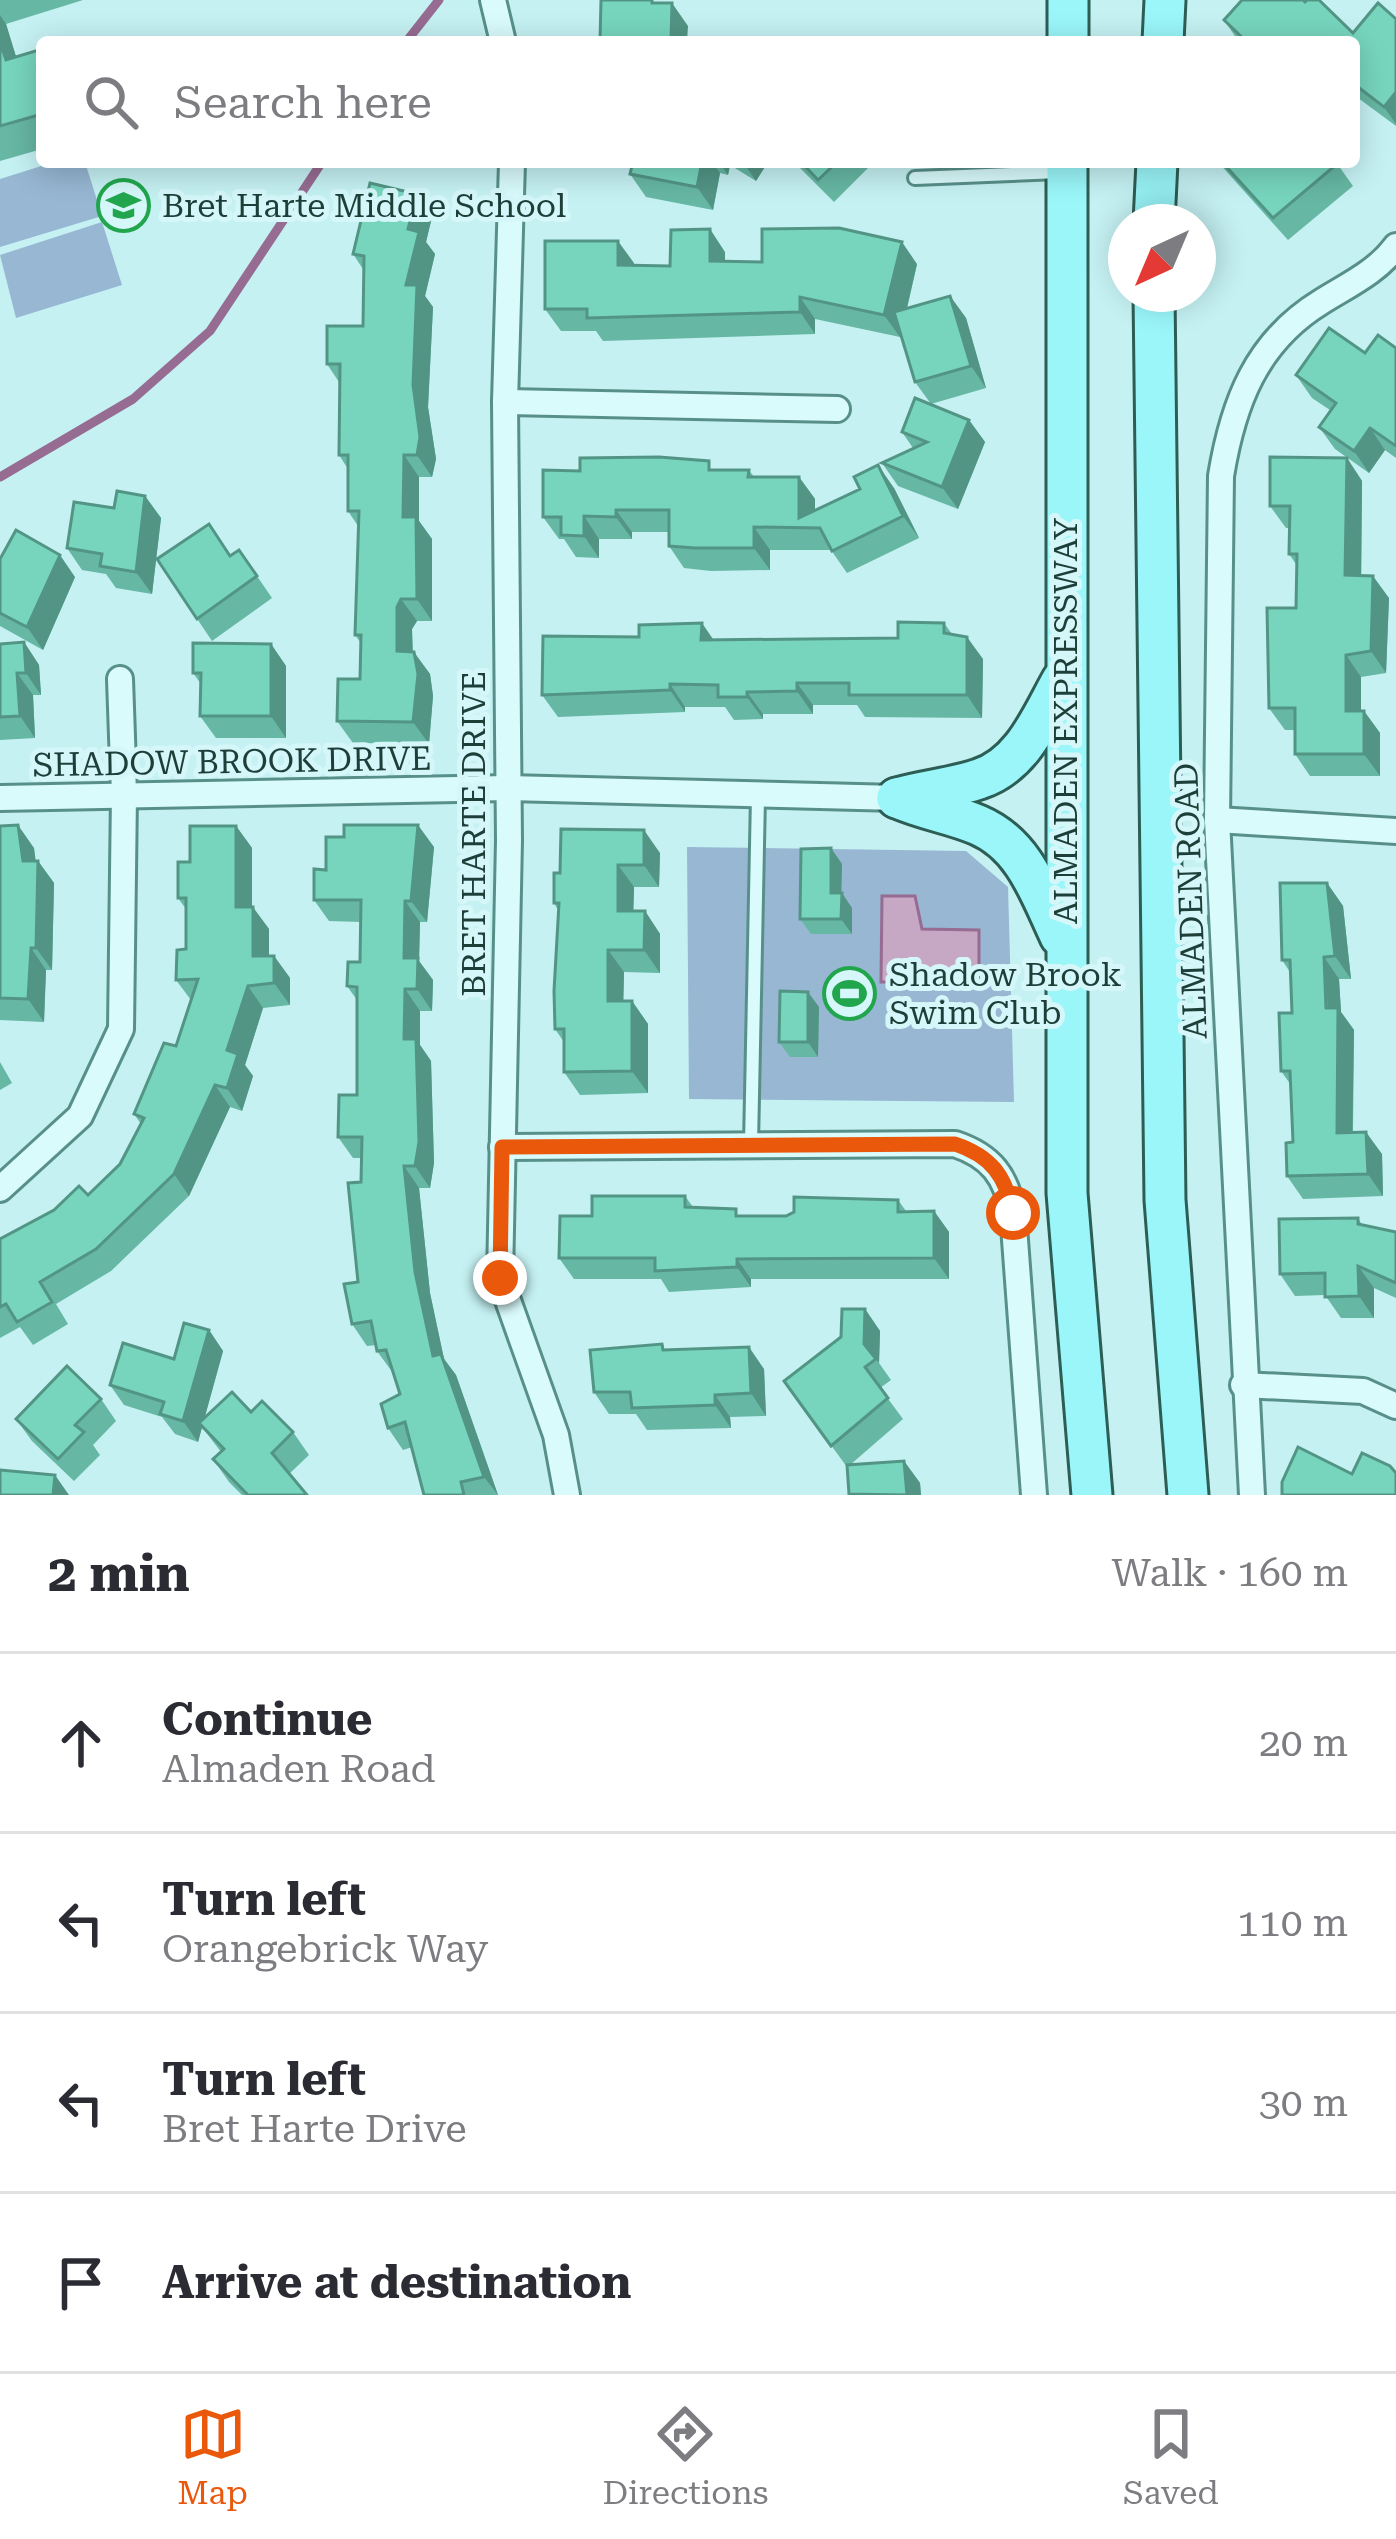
<!DOCTYPE html>
<meta charset="utf-8">
<style>
:root{--surface:#fff;--page:#f7f7f7;--text:#2b2b33;--muted:#7c7c81;--line:#e1e1e2;--accent:#ea580c}
body{margin:0;font-family:"Roboto Serif",serif;background:var(--page);color:var(--text)}
.compass{position:absolute;left:1108px;top:204px;width:108px;height:108px;border-radius:50%;background:var(--surface);box-shadow:0 6px 30px #0003;rotate:224deg}
.stop{position:absolute;width:36px;height:36px;margin:-27px;border:9px solid #ea580c;border-radius:50%;background:#fff}
.stop.end{background:#ea580c;border-color:#fff;box-shadow:0 3px 12px #0008}
.list{margin:0;padding:0;list-style:none}
h2{display:flex;justify-content:space-between;align-items:center;height:156px;margin:0;padding:0 48px;font-size:51px}
h2 small{font-size:39px;font-weight:400;color:var(--muted)}
.list li{display:grid;grid-template-columns:78px 1fr auto;gap:36px;align-items:center;box-sizing:border-box;height:180px;padding:0 48px;border-top:3px solid var(--line)}
.list b{display:block;font-size:45px;white-space:nowrap}
.list p{margin:0;font-size:39px;white-space:nowrap;color:var(--muted)}
.list em{font-size:39px;font-style:normal;color:var(--muted)}
.icon{flex:none;width:66px;height:66px;fill:none;stroke:currentColor;stroke-width:2;stroke-linecap:round;stroke-linejoin:round}
.map{position:relative;flex:none;width:1396px;height:1495px;overflow:hidden}
.search{position:absolute;background:var(--surface);box-shadow:0 6px 30px #0003;left:36px;right:36px;top:36px;height:132px;display:flex;align-items:center;gap:30px;box-sizing:border-box;padding:0 42px;border-radius:12px;color:var(--muted);font-size:45px}
.sheet{height:876px;background:var(--surface)}
nav{display:flex;justify-content:space-around;align-items:center;box-sizing:border-box;height:168px;border-top:3px solid var(--line);background:var(--surface);font-size:33px;color:var(--muted)}
nav a{display:grid;justify-items:center;gap:6px}
nav .on{color:var(--accent)}
.map>svg:first-child{display:block}
.green{fill:#97b7d3}
.water{fill:#c6a7c4;stroke:#966c92;stroke-width:3}
.lines{fill:none;stroke-linecap:round;stroke-linejoin:round}
.stream{stroke:#966c92;stroke-width:9}
.lane-casing{stroke:#589089;stroke-width:18}
.street-casing{stroke:#589089;stroke-width:30}
.primary-casing{stroke:#2d5e55;stroke-width:45}
.lane{stroke:#d9fbfc;stroke-width:12}
.street{stroke:#d9fbfc;stroke-width:24}
.primary{stroke:#9af6f9;stroke-width:39}
.wall{fill:#66b7a3}
.shaded-wall{fill:#539585}
.building{fill:#77d5be;stroke:#539585;stroke-width:3}
.route{stroke:#ea580c;stroke-width:15}
.labels{text-anchor:middle;stroke-width:10;stroke-linejoin:round;paint-order:stroke}
.poi-label{font-size:33px;fill:#1e3f39;stroke:#d5f7f9;text-anchor:start}
.street-label{font-size:33px;fill:#1e3f39;stroke:#d5f7f9}
</style>
<div class="map">
<svg width="1396" height="1495" viewBox="0 0 1396 1495">
<rect width="100%" height="100%" fill="#c5f1f3"/>
<!-- green -->
<g class="green">
<polygon points="54,162 85,162 102,216 0,247 0,179"/>
<polygon points="102,222 122,285 16,318 0,255"/>
<polygon points="687,847 966,851 1008,887 1014,1102 689,1099"/>
</g>
<!-- water -->
<polygon class="water" points="882,896 915,896 922,929 979,930 979,978 896,977 895,982 881,982"/>
<g class="lines">
<!-- stream -->
<g class="stream">
<polyline points="406,42 439,0"/>
<polyline points="0,477 133,399 210,331 322,162"/>
</g>
<defs>
<g id="lane">
<polyline points="915,178 1059,172"/>
<polyline points="751,1145 758,796"/>
</g>
<g id="street">
<polyline points="493,0 503,42"/>
<polyline points="512,162 505,402 509,840 500,1278 556,1435 567,1495"/>
<polyline points="505,402 837,409"/>
<polyline points="0,798 508,788 897,798"/>
<polyline points="1217,820 1396,831"/>
<path d="M502,1147L955,1144C991,1156 1006,1176 1013,1213L1034,1495"/>
<polyline points="0,1189 80,1116 121,1029 124,794 120,679"/>
<polyline points="1243,1385 1363,1391 1396,1406"/>
<path d="M1252,1495L1217,820L1221,476C1233,403 1256,342 1321,302C1348,285 1377,272 1396,246"/>
</g>
<g id="primary">
<polyline points="1068,42 1068,0"/>
<polyline points="1163,42 1165,0"/>
<polyline points="1067,162 1067,1193 1092,1495"/>
<polyline points="1154,222 1157,162"/>
<polyline points="1154,294 1165,1200 1188,1495"/>
<path d="M897,798C924,810 953,814 978,825C1025,845 1040,894 1060,936"/>
<path d="M897,798C924,790 953,788 979,779C1023,765 1041,717 1062,680"/>
</g>
</defs>
<!-- lane casing -->
<use href="#lane" class="lane-casing"/>
<!-- street casing -->
<use href="#street" class="street-casing"/>
<!-- primary casing -->
<use href="#primary" class="primary-casing"/>
<!-- lane -->
<use href="#lane" class="lane"/>
<!-- street -->
<use href="#street" class="street"/>
<!-- primary -->
<use href="#primary" class="primary"/>
</g>
<!-- wall -->
<g class="wall">
<polygon points="0,0 83,0 6,24 16,57 42,49 42,149 0,161"/>
<polygon points="1396,19 1396,126 1354,95 1354,42 1239,42 1224,20 1353,33"/>
<polygon points="633,162 768,162 756,181 730,165 728,175 720,173 713,210 646,197 630,174"/>
<polygon points="794,162 866,162 869,167 834,202"/>
<polygon points="1218,162 1336,162 1353,186 1288,240"/>
<polygon points="432,217 426,242 435,254 425,296 433,307 428,407 436,459 432,477 419,477 419,521 432,539 432,621 417,621 412,629 413,652 430,674 433,696 429,744 353,743 337,721 360,679 361,643 355,635 358,526 348,511 348,469 339,455 339,382 327,364 363,326 363,269 353,254"/>
<polygon points="725,252 725,261 917,264 907,309 950,296 966,318 986,388 931,404 915,382 901,335 900,337 815,319 815,334 603,341 596,331 561,331 545,309 634,263 634,265 670,266"/>
<polygon points="1396,348 1396,458 1385,450 1369,473 1335,449 1319,427 1330,410 1312,398 1296,375 1365,353"/>
<polygon points="969,420 985,442 958,509 898,486 882,463 913,448 902,432"/>
<polygon points="1347,458 1362,481 1361,576 1389,598 1386,673 1361,677 1361,711 1364,711 1380,733 1380,776 1310,776 1295,754 1295,730 1285,730 1269,708 1296,608 1296,564 1289,554 1290,528 1286,528 1270,506"/>
<polygon points="715,470 749,470 754,477 799,477 815,499 815,511 894,488 919,538 847,573 831,550 770,550 770,570 711,571 684,568 669,546 669,532 632,532 632,539 599,539 599,558 576,557 564,539 559,539 543,517"/>
<polygon points="145,496 161,518 152,594 116,588 106,574 82,570 67,548 114,508"/>
<polygon points="239,550 272,598 212,641 157,559 231,556"/>
<polygon points="0,559 75,577 43,650 0,626"/>
<polygon points="944,623 952,634 983,659 982,718 865,717 857,705 813,705 813,714 763,714 763,719 734,720 725,707 685,707 685,712 558,717 542,695 714,640 898,638"/>
<polygon points="24,642 39,665 41,695 33,695 35,738 0,740 0,644"/>
<polygon points="271,644 286,666 286,738 216,738 200,716 201,684 193,673"/>
<polygon points="0,826 34,848 35,861 38,861 54,883 52,970 46,970 44,1022 0,1020"/>
<polygon points="236,826 252,848 252,907 269,929 269,956 274,956 290,978 290,1005 263,1008 245,1065 253,1076 242,1111 230,1107 189,1196 111,1271 56,1304 68,1324 33,1345 20,1327 0,1338 0,1239 88,1195 120,1164 141,1124 134,1114 176,1046 191,1000 176,980 186,949 186,909 178,898 190,862"/>
<polygon points="434,847 427,922 420,922 419,961 433,980 432,1011 420,1011 420,1045 431,1061 434,1163 430,1188 419,1188 430,1293 444,1359 456,1375 498,1495 424,1495 412,1447 403,1450 388,1428 400,1394 393,1373 377,1351 376,1345 367,1346 352,1324 358,1282 361,1158 353,1158 338,1137 357,1095 357,1000 347,986 360,962 361,922 329,921 314,900 326,870"/>
<polygon points="831,848 842,864 841,893 852,908 852,934 811,934 800,919"/>
<polygon points="660,853 659,887 634,887 633,911 645,911 660,934 660,973 624,972 623,1001 632,1001 648,1024 648,1093 580,1095 564,1072 564,1042 555,1029 558,910 554,903 560,873"/>
<polygon points="1327,883 1343,906 1351,979 1339,979 1341,1012 1354,1030 1353,1132 1382,1154 1383,1196 1303,1199 1287,1176 1293,1142 1291,1085 1281,1071 1292,1013 1290,972 1282,960"/>
<polygon points="819,1007 818,1057 790,1057 779,1042"/>
<polygon points="0,1062 12,1083 0,1090"/>
<polygon points="685,1196 693,1207 741,1216 786,1216 898,1200 906,1211 934,1211 949,1232 949,1279 751,1279 751,1287 669,1292 661,1279 574,1279 559,1258 592,1216"/>
<polygon points="1358,1218 1362,1225 1396,1232 1396,1298 1374,1288 1374,1318 1341,1318 1325,1295 1295,1296 1280,1274"/>
<polygon points="865,1309 880,1331 879,1363 891,1380 880,1388 903,1419 850,1465 904,1461 920,1483 921,1495 849,1495 847,1467 784,1381 841,1337"/>
<polygon points="209,1330 223,1351 204,1419 251,1412 293,1432 309,1455 289,1474 307,1495 242,1495 229,1482 213,1459 221,1452 202,1427 198,1442 175,1434 162,1417 124,1405 110,1385 174,1359"/>
<polygon points="667,1350 764,1369 766,1416 730,1417 731,1428 647,1430 636,1414 609,1414 594,1392"/>
<polygon points="101,1399 116,1421 93,1445 100,1455 74,1481 32,1441 16,1419"/>
</g>
<!-- shaded-wall -->
<g class="shaded-wall">
<polygon points="672,3 688,26 687,42 671,42"/>
<polygon points="0,15 6,24 26,89 6,60 0,42"/>
<polygon points="1396,92 1396,124 1384,107"/>
<polygon points="702,162 712,162 720,173 713,210 697,187"/>
<polygon points="719,162 728,162 730,165 728,175"/>
<polygon points="743,162 768,162 756,181"/>
<polygon points="417,194 432,217 426,242 435,254 425,296 433,307 428,407 436,459 432,477 417,455 406,285 408,229"/>
<polygon points="710,229 725,252 725,283 710,261"/>
<polygon points="618,241 634,263 634,288 618,265"/>
<polygon points="902,242 917,264 900,337 884,315"/>
<polygon points="950,296 966,318 986,388 971,366"/>
<polygon points="800,297 815,319 815,334 800,312"/>
<polygon points="969,420 985,442 958,509 942,487"/>
<polygon points="1370,428 1385,450 1369,473 1354,451"/>
<polygon points="404,455 419,477 419,521 432,539 432,621 417,599 403,517"/>
<polygon points="1347,458 1362,481 1361,598 1345,575"/>
<polygon points="878,465 894,488 919,538 903,516"/>
<polygon points="799,477 815,499 815,528 799,518"/>
<polygon points="145,496 161,518 152,594 136,572"/>
<polygon points="616,510 632,532 632,539 616,517"/>
<polygon points="584,516 599,539 599,558 584,536"/>
<polygon points="754,527 770,550 770,570 754,548"/>
<polygon points="60,555 75,577 43,650 27,627"/>
<polygon points="1373,576 1389,598 1386,673 1371,651"/>
<polygon points="401,599 417,621 412,629 413,674 397,651 397,607"/>
<polygon points="702,623 717,645 701,640"/>
<polygon points="967,637 983,659 982,718 967,695"/>
<polygon points="24,642 39,665 41,695 26,673"/>
<polygon points="271,644 286,666 286,738 271,716"/>
<polygon points="414,652 430,674 433,696 429,744 413,722"/>
<polygon points="1346,655 1361,677 1361,733 1346,711"/>
<polygon points="17,673 33,695 35,738 20,716"/>
<polygon points="797,683 813,705 813,714 797,691"/>
<polygon points="670,684 685,707 685,712 670,690"/>
<polygon points="747,692 763,714 763,719 747,697"/>
<polygon points="1364,711 1380,733 1380,776 1364,754"/>
<polygon points="18,825 34,848 38,878 38,861 54,883 52,970 36,948"/>
<polygon points="418,825 434,847 427,922 411,901"/>
<polygon points="236,826 252,848 252,929 236,907"/>
<polygon points="644,830 660,853 659,887 644,865"/>
<polygon points="831,848 842,864 841,908 831,893"/>
<polygon points="618,865 634,887 633,933 618,911"/>
<polygon points="1327,883 1343,906 1351,979 1335,956"/>
<polygon points="842,893 852,908 852,934 841,919"/>
<polygon points="405,901 420,922 419,961 433,980 432,1011 417,989 404,958"/>
<polygon points="253,907 269,929 269,978 253,956"/>
<polygon points="645,911 660,934 660,973 644,950"/>
<polygon points="31,948 46,970 44,1022 28,999"/>
<polygon points="608,950 624,972 623,1023 608,1001"/>
<polygon points="274,956 290,978 290,1005 274,983"/>
<polygon points="1324,957 1339,979 1341,1012 1354,1030 1352,1155 1337,1133"/>
<polygon points="248,986 263,1008 245,1065 253,1076 242,1111 227,1088 227,1050"/>
<polygon points="405,989 420,1011 420,1045 431,1061 434,1163 430,1188 415,1166 404,1039"/>
<polygon points="808,992 819,1007 818,1057 808,1042"/>
<polygon points="632,1001 648,1024 648,1093 632,1071"/>
<polygon points="215,1085 230,1107 189,1196 174,1174"/>
<polygon points="1366,1132 1382,1154 1383,1196 1368,1174"/>
<polygon points="404,1166 419,1188 430,1293 444,1359 456,1375 498,1495 484,1477 433,1356 415,1272"/>
<polygon points="934,1211 949,1232 949,1279 934,1258"/>
<polygon points="737,1259 751,1279 751,1287 737,1267"/>
<polygon points="1358,1266 1374,1288 1374,1318 1359,1296"/>
<polygon points="865,1309 880,1331 879,1363 864,1344"/>
<polygon points="209,1330 223,1351 198,1442 183,1421"/>
<polygon points="749,1347 764,1369 766,1416 751,1393"/>
<polygon points="715,1395 730,1417 731,1428 715,1405"/>
<polygon points="904,1461 920,1483 921,1495 907,1495"/>
<polygon points="55,1475 69,1495 53,1495"/>
</g>
<!-- building -->
<g class="building">
<polygon points="601,0 652,0 652,3 672,3 671,42 600,42"/>
<polygon points="1242,0 1303,0 1305,2 1307,0 1319,0 1353,33 1378,3 1396,19 1396,92 1384,107 1354,84 1354,42 1247,42 1224,20"/>
<polygon points="0,42 6,60 42,49 42,114 0,126"/>
<polygon points="633,162 702,162 697,187 630,174"/>
<polygon points="801,162 837,162 818,180"/>
<polygon points="1222,162 1336,162 1337,164 1273,218"/>
<polygon points="370,183 417,194 408,229 419,232 406,285 417,285 413,385 420,437 417,455 404,455 403,517 416,517 417,599 401,599 397,607 397,651 414,652 418,674 413,722 337,721 338,679 360,679 361,635 355,635 359,511 348,511 348,455 339,455 340,364 327,364 327,326 363,326 364,256 353,254"/>
<polygon points="839,228 902,242 884,315 800,297 800,312 587,318 587,309 545,309 545,241 618,241 618,265 670,266 671,230 710,229 710,261 762,262 762,229"/>
<polygon points="950,296 971,366 915,382 894,312"/>
<polygon points="1329,328 1365,353 1378,335 1396,348 1396,446 1370,428 1354,451 1319,427 1336,403 1296,375"/>
<polygon points="915,398 969,420 942,487 882,463 927,442 902,432"/>
<polygon points="659,457 709,461 709,470 749,470 748,477 799,477 799,518 860,489 854,477 878,465 903,516 832,551 820,528 754,527 754,548 695,548 669,546 669,510 616,510 616,517 584,516 584,536 561,535 561,517 543,517 543,470 580,471 580,458"/>
<polygon points="1270,457 1347,458 1345,575 1373,576 1371,651 1346,655 1346,711 1364,711 1364,754 1295,754 1295,708 1269,708 1267,608 1296,608 1297,554 1289,554 1290,506 1270,506"/>
<polygon points="117,491 145,496 136,572 100,566 102,554 67,548 74,502 114,508"/>
<polygon points="209,524 230,556 239,550 257,576 197,619 157,559"/>
<polygon points="16,530 60,555 27,627 0,613 0,559"/>
<polygon points="898,622 944,623 944,633 967,637 967,695 849,695 849,683 797,683 797,691 747,692 747,697 718,697 718,685 670,684 670,690 542,695 543,636 639,637 639,625 702,623 701,640 898,638"/>
<polygon points="24,642 26,673 17,673 20,716 0,717 0,644"/>
<polygon points="193,643 271,644 271,716 200,716 201,673 193,673"/>
<polygon points="18,825 23,861 38,861 36,948 31,948 28,999 0,998 0,826"/>
<polygon points="344,825 418,825 411,901 405,901 404,958 418,958 417,989 405,989 404,1039 416,1039 419,1142 415,1166 404,1166 415,1272 433,1356 441,1354 484,1477 461,1482 464,1495 424,1495 405,1422 388,1428 381,1404 400,1394 386,1350 377,1351 371,1321 352,1324 344,1284 358,1282 348,1183 361,1182 362,1137 338,1137 339,1095 357,1095 357,987 347,986 348,962 360,962 361,900 314,900 314,869 326,870 326,837 344,837"/>
<polygon points="190,826 236,826 236,907 253,907 253,956 274,956 274,983 248,986 227,1050 238,1054 227,1088 215,1085 174,1174 96,1249 40,1282 52,1302 17,1322 6,1304 0,1307 0,1239 54,1210 79,1186 88,1195 120,1164 144,1118 134,1114 164,1043 176,1046 198,979 176,980 177,950 186,949 186,898 178,898 178,862 190,862"/>
<polygon points="561,829 644,830 644,865 618,865 618,911 645,911 644,950 608,950 608,1001 632,1001 632,1071 564,1072 564,1029 555,1029 554,991 559,903 554,903 554,873 560,873"/>
<polygon points="831,848 831,893 842,893 841,919 800,919 801,849"/>
<polygon points="1280,883 1327,883 1335,956 1324,957 1326,1008 1338,1008 1337,1133 1366,1132 1368,1174 1287,1176 1286,1143 1293,1142 1290,1071 1281,1071 1279,1013 1292,1013 1290,960 1282,960"/>
<polygon points="780,991 808,992 808,1042 779,1042"/>
<polygon points="592,1196 685,1196 685,1207 736,1209 736,1216 786,1216 794,1212 794,1197 898,1200 898,1212 934,1211 934,1258 737,1259 737,1267 655,1271 655,1258 559,1258 560,1216 592,1216"/>
<polygon points="1358,1218 1358,1224 1396,1232 1396,1283 1358,1266 1359,1296 1325,1297 1325,1273 1280,1274 1279,1219"/>
<polygon points="842,1309 865,1309 864,1344 876,1359 865,1367 888,1398 831,1446 784,1381 841,1337"/>
<polygon points="184,1323 209,1330 183,1421 160,1414 164,1402 110,1385 123,1343 174,1359"/>
<polygon points="662,1344 663,1350 749,1347 751,1393 715,1395 715,1405 632,1408 630,1392 594,1392 590,1350"/>
<polygon points="67,1366 101,1399 75,1425 84,1432 58,1459 16,1419"/>
<polygon points="232,1392 251,1412 262,1401 293,1432 272,1453 307,1495 248,1495 213,1459 224,1449 199,1423"/>
<polygon points="1298,1447 1352,1474 1362,1453 1390,1466 1396,1473 1396,1495 1282,1495 1282,1482"/>
<polygon points="904,1461 907,1495 849,1494 847,1465"/>
<polygon points="0,1470 55,1475 53,1495 0,1495"/>
</g>
<g class="lines">
<!-- route -->
<path class="route" d="M500,1278L502,1147L955,1144C991,1156 1006,1176 1013,1213"/>
</g>
<!-- icons -->
<defs>
<symbol id="school-ring" viewBox="-11 -11 22 22"><circle r="9.5" fill="#d5f7f9" stroke="#21a64e" stroke-width="1.5"/><path d="M0-5L7-2L0 1L-7-2ZM-4 1L0 2.5L4 1V4Q0 6-4 4Z" fill="#21a64e"/></symbol>
<symbol id="stadium-ring" viewBox="-11 -11 22 22"><circle r="9.5" fill="#d5f7f9" stroke="#21a64e" stroke-width="1.5"/><path d="M0-5a6.5 5 0 1 0 0 10a6.5 5 0 1 0 0-10ZM-3.5-1.8h7v3.6h-7Z" fill="#21a64e"/></symbol>
</defs>
<g fill-rule="evenodd">
<use href="#school-ring" x="94" y="176" width="59" height="59"/>
<use href="#stadium-ring" x="820" y="964" width="59" height="59"/>
</g>
<g class="labels">
<!-- poi labels -->
<g class="poi-label">
<text x="162" y="217">Bret Harte Middle School</text>
<text x="889" y="986">Shadow Brook<tspan x="889" dy="38">Swim Club</tspan></text>
</g>
<!-- street labels -->
<g class="street-label">
<text transform="translate(1065 721) rotate(-90)" y="12">ALMADEN EXPRESSWAY</text>
<text transform="translate(232 761) rotate(-1)" y="12">SHADOW BROOK DRIVE</text>
<text transform="translate(473 834) rotate(-90)" y="12">BRET HARTE DRIVE</text>
<text transform="translate(1190 901) rotate(-92)" y="12">ALMADEN ROAD</text>
</g>
</g>
</svg>
<svg class="compass" viewBox="-18 -18 36 36"><path d="M0-13l5 13h-10z" fill="#e53935"/><path d="M0 13l5-13h-10z" fill="#7c7c81"/></svg>
<div class="stop" style="left:1013px;top:1213px"></div>
<div class="stop end" style="left:500px;top:1278px"></div>
<div class="search"><svg class="icon" aria-label="search" viewBox="0 0 24 24"><circle cx="10" cy="10" r="6"/><path d="M15 15l6 6"/></svg>Search here</div>
</div>
<section class="sheet">
<h2>2 min<small>Walk · 160 m</small></h2>
<ul class="list">
<li><svg class="icon" aria-label="ahead" viewBox="0 0 24 24"><path d="M12 20V5M6 11l6-6 6 6"/></svg><div><b>Continue</b><p>Almaden Road</p></div><em>20 m</em></li>
<li><svg class="icon" aria-label="left" viewBox="0 0 24 24"><path d="M17 20v-9H6M10 6l-5 5 5 5"/></svg><div><b>Turn left</b><p>Orangebrick Way</p></div><em>110 m</em></li>
<li><svg class="icon" aria-label="left" viewBox="0 0 24 24"><path d="M17 20v-9H6M10 6l-5 5 5 5"/></svg><div><b>Turn left</b><p>Bret Harte Drive</p></div><em>30 m</em></li>
<li><svg class="icon" aria-label="arrive" viewBox="0 0 24 24"><path d="M6 21V4h12l-3 4 3 4H6"/></svg><div><b>Arrive at destination</b></div></li>
</ul>
</section>
<nav>
<a class="on"><svg class="icon" aria-label="map" viewBox="0 0 24 24"><path d="M3 6l6-2 6 2 6-2v14l-6 2-6-2-6 2zM9 4v14M15 6v14"/></svg>Map</a>
<a><svg class="icon" aria-label="directions" viewBox="0 0 24 24"><path d="M12 3l9 9-9 9-9-9zM9 14v-3h6M13 9l2 2-2 2"/></svg>Directions</a>
<a><svg class="icon" aria-label="saved" viewBox="0 0 24 24"><path d="M7 4h10v16l-5-4-5 4z"/></svg>Saved</a>
</nav>
